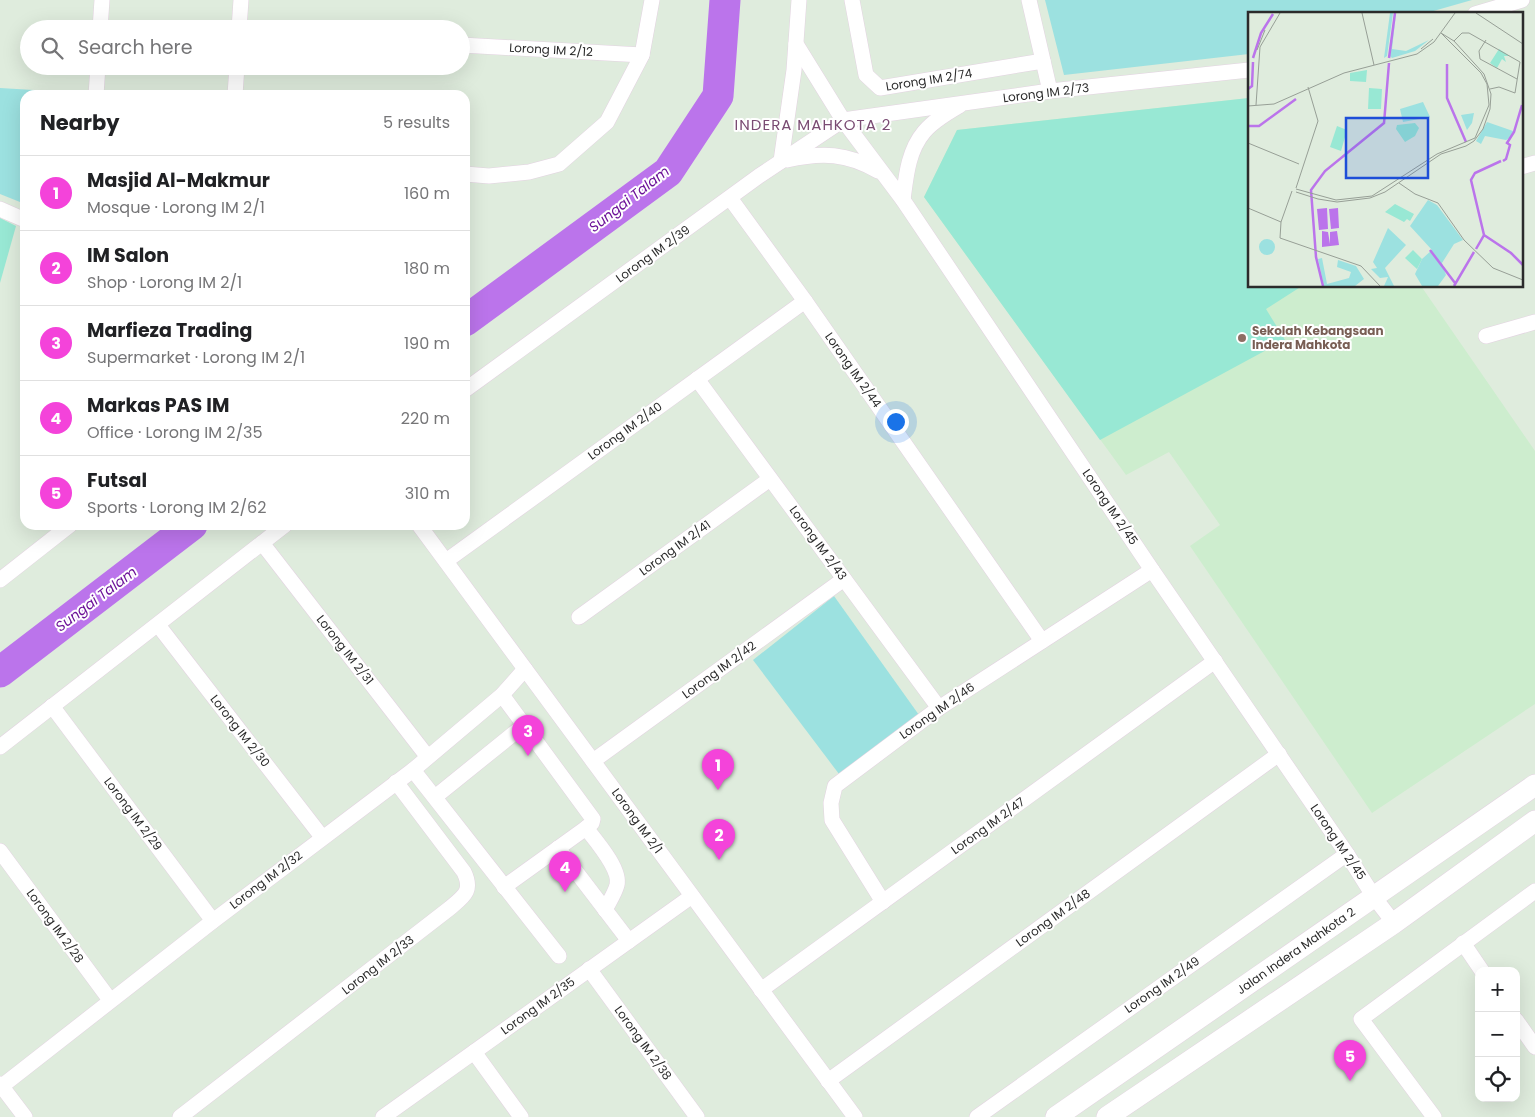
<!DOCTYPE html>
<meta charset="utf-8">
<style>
:root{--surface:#fff;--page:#f2f2f2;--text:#202124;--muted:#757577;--line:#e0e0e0;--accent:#f443da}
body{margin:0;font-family:Poppins,sans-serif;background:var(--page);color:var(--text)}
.controls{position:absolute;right:15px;bottom:15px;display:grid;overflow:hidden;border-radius:10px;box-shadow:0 5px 20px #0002}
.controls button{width:45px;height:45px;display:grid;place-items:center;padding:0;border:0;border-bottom:1px solid var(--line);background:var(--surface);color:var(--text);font:25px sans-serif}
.you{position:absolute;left:895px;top:421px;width:18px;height:18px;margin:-12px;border:4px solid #fff;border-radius:50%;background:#1a73e8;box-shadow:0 0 0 8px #1a73e833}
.badge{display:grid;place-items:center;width:32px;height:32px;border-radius:50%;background:var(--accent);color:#fff;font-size:16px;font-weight:700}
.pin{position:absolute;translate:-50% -41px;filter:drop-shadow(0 1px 2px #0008)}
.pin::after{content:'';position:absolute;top:26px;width:18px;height:15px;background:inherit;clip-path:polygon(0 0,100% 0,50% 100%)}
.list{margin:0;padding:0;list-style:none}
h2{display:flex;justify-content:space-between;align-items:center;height:65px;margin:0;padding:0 20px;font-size:21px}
h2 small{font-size:16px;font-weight:400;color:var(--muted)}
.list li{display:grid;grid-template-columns:32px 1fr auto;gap:15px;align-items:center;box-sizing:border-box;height:75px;padding:0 20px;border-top:1px solid var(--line)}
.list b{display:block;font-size:19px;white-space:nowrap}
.list p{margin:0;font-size:16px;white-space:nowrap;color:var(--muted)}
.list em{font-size:16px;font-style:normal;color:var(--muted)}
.icon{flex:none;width:28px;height:28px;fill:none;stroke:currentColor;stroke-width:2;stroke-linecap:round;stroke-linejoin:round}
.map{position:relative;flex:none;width:1535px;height:1117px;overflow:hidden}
.search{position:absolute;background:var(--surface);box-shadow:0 5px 20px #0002;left:20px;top:20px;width:450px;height:55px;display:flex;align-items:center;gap:12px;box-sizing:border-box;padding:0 18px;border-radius:28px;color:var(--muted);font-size:19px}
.panel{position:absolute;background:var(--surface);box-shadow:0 5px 20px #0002;left:20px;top:90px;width:450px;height:440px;border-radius:15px}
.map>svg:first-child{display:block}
.education{fill:#cdedce}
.green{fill:#9ce1e0}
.pitch{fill:#98e8d4}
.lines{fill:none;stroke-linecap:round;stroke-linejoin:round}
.river{stroke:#bb74eb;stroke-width:31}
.street-casing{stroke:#e3d3e1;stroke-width:16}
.secondary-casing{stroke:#e3d3e1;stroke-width:22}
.street{stroke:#fff;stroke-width:15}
.secondary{stroke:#fff;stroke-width:21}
.education-dot{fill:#8d6e63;stroke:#fff;stroke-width:2}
.labels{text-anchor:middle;stroke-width:4;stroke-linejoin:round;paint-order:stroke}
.street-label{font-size:12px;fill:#2b2b2b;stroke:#fff}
.education-label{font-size:12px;font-weight:bold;fill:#785e54;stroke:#fff;text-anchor:start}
.water-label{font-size:14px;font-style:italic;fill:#6c1298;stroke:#fff}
.quarter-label{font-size:15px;letter-spacing:1px;fill:#7a4c73;stroke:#fff}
.inset-river{fill:none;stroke:#bb74eb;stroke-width:2.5}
.inset-road{fill:none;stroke:#979f96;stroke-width:1}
.view{fill:#1d4ed8;fill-opacity:0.15;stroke:#1d4ed8;stroke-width:2.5}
.inset-edge{fill:none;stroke:#2b2b2b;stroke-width:2.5}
</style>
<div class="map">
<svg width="1535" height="1117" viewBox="0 0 1535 1117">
<rect width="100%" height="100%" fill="#dfecdd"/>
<!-- education -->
<polygon class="education" points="1249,98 1249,286 1421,286 1535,451 1535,704 1372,813 1190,546 1220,525 1169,452 1126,475 924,197 957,130"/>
<!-- green -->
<g class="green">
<polygon points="1045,0 1472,0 1423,14 1249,14 1249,54 1064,75"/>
<polygon points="0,88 84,93 84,95 25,95 25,204 0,194"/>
<polygon points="834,596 919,715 839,774 753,660"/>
</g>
<!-- pitch -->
<g class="pitch">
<polygon points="1249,98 1249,286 1302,286 1266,309 1285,340 1100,440 924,197 957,130"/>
<polygon points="0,218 16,226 0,283"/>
</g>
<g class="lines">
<!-- river -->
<g class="river">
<polyline points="465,321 668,172 718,96 725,0"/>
<polyline points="0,672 192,525"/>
</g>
<defs>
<g id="street">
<polyline points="852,0 866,75 880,88 1043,61"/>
<polyline points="1029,0 1050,91"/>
<polyline points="1475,14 1522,0"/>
<polyline points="100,29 102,0"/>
<polyline points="239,29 241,0"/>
<polyline points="796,44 843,120 903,200 1152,570 1347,854 1374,897 1394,923"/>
<polyline points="461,45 642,55"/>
<polyline points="96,95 98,66"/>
<polyline points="235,95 237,66"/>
<path d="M787,160C822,152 847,153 878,171"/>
<polyline points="781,161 794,70 799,0"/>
<polyline points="1521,167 1535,163"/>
<polyline points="465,174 489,176 529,172 559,164 607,122 642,55 652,0"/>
<polyline points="730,198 805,301 1042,641"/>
<path d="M903,200C906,177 908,151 924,132C933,121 947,113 959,106"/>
<polyline points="0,209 25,220"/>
<polyline points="1486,336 1535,322"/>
<polyline points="697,379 939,708"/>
<polyline points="465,390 759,176 843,120 1050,91 1249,70"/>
<polyline points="419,525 855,1117"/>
<polyline points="262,543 427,756"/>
<polyline points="446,561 805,301"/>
<polyline points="0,580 70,525"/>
<polyline points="579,617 770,479"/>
<polyline points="158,625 322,837"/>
<polyline points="502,695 593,819 592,823 586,828 504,887"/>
<polyline points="52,706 213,921"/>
<polyline points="0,747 285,525"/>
<polyline points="593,761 844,579"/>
<polyline points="413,770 559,956"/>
<polyline points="435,797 523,726"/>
<path d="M586,828C596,841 621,869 617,885C615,893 609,902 605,910"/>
<polyline points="558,848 629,941"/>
<polyline points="0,851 110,1000"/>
<polyline points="883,902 832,820 831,803 835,786 939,708 1152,570"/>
<polyline points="1463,943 1482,971"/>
<polyline points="589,969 697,1117"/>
<polyline points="761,990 1215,661"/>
<polyline points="1516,1020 1535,1047"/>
<polyline points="474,1052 521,1117"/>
<polyline points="828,1081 1279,754"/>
<polyline points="0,1084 25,1117"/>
<polyline points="2,1086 213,921 413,770 502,695 525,669"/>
<path d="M180,1117L450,908C464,896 473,891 464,872L396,782"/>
<polyline points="383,1117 692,896"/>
<polyline points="977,1117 1347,854"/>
<polyline points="1434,1117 1361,1019 1535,891"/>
</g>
<g id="secondary">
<polyline points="1056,1117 1535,785"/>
<polyline points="1107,1117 1394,923 1535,821"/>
</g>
</defs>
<!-- street casing -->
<use href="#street" class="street-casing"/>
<!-- secondary casing -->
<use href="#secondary" class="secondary-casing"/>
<!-- street -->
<use href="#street" class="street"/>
<!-- secondary -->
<use href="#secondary" class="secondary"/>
</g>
<!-- markers -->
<circle class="education-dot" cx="1242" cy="338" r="5"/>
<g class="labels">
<!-- street labels -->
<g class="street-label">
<text transform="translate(551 50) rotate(3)" y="4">Lorong IM 2/12</text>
<text transform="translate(929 80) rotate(-9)" y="4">Lorong IM 2/74</text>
<text transform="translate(1046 93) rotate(-7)" y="4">Lorong IM 2/73</text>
<text transform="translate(653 254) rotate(-36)" y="4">Lorong IM 2/39</text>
<text transform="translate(853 370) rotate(55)" y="4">Lorong IM 2/44</text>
<text transform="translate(625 431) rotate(-36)" y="4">Lorong IM 2/40</text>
<text transform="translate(1110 507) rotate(56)" y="4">Lorong IM 2/45</text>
<text transform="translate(818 543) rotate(54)" y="4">Lorong IM 2/43</text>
<text transform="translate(675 548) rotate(-36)" y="4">Lorong IM 2/41</text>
<text transform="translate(345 650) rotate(52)" y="4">Lorong IM 2/31</text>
<text transform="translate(719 670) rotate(-36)" y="4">Lorong IM 2/42</text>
<text transform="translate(937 711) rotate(-35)" y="4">Lorong IM 2/46</text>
<text transform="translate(240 731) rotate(52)" y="4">Lorong IM 2/30</text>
<text transform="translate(133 814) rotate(53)" y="4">Lorong IM 2/29</text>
<text transform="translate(637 821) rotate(54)" y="4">Lorong IM 2/1</text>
<text transform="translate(988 826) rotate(-36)" y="4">Lorong IM 2/47</text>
<text transform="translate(1338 842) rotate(56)" y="4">Lorong IM 2/45</text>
<text transform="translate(266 880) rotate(-37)" y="4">Lorong IM 2/32</text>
<text transform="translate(1053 918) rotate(-36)" y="4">Lorong IM 2/48</text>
<text transform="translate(55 926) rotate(54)" y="4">Lorong IM 2/28</text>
<text transform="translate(1296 951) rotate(-35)" y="4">Jalan Indera Mahkota 2</text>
<text transform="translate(378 965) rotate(-38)" y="4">Lorong IM 2/33</text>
<text transform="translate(1162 985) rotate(-35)" y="4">Lorong IM 2/49</text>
<text transform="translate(538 1006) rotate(-36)" y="4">Lorong IM 2/35</text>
<text transform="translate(643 1043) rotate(54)" y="4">Lorong IM 2/38</text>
</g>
<!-- education labels -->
<g class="education-label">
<text x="1252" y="335">Sekolah Kebangsaan<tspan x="1252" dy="14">Indera Mahkota</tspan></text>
</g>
<!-- water labels -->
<g class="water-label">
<text transform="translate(629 199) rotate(-38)" y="5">Sungai Talam</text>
<text transform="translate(96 599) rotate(-37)" y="5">Sungai Talam</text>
</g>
<!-- quarter labels -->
<g class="quarter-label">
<text x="813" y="130">INDERA MAHKOTA 2</text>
</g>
</g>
<!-- overview -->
<g transform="translate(1248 12)">
<rect width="275" height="275" fill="#dfecdd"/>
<path d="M142,1H145L139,44L136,46ZM148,1L144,37L158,39L181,28L167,39L144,46L142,44ZM175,90L182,105L155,110L152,97ZM226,101L224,111L219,118L213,103ZM239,110L265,119L263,125L258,128L237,124L233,132L228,129ZM180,188L189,193L215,228L206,232L194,251L198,263L190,274H174L167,262L174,247L184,238L162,214ZM140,216L158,233L137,256L146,274H136L140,265L132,266L123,257L129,256L125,250ZM11 235a8 8 0 1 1 16 0a8 8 0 1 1-16 0ZM74,246L79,272L101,266L103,260L89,255L90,248L108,254L116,267L107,274H76L70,247Z" fill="#9ce1e0"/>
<path d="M251,37L262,44H256L258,50L254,47L249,56L242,51ZM119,58L118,70L102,69V61ZM121,76L134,77L133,97H120ZM167,111L171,116L167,124L157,130L148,117L149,113ZM89,114L99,118L93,139L82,135ZM147,192L166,202L162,209L159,207L156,210L137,200ZM165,238L174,247L169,257L157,246Z" fill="#98e8d4"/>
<path d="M79,196L80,217L71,218L69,197ZM90,196L91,216L83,217L81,197ZM74,219L80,220L82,232V220L89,219L91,233L74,235Z" fill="#bb74eb"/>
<path class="inset-river" d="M5,46L13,21L25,2M141,46L147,1M199,52V86L218,130M0,77L4,74L5,50M0,114H11L48,87M255,149L258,147L262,133L259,131L266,120L274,93M236,223L263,241L275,253M228,237L236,223L223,168L227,161L253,149M182,238L207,271M75,274L68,245L63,178L77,159L136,111L141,51M206,274L226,240"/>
<path class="inset-road" d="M114,1L126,53M228,1L275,32M238,28L231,39L232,47L269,67M206,29L214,21H221L272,50L267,81L251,75L242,77M173,37L185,27M9,38L17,18M8,93L12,35L32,1M0,94L26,92L96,61L169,42L186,30L207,1M0,131L51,152M151,171L167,182L190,191L216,228L245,256L275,268M48,176L70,109L60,75M44,179L33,210L32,226L113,254L132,274M48,180L70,187L89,190L122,186L137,180L193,142L218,134L226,129L235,117L242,97L243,82L236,62L206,29L193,21L233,61L239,72L241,93L227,126L189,142L124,184L88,188L48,177M0,196L33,210"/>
<path class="view" d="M98,106H180V166H98Z"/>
<rect width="275" height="275" class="inset-edge"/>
</g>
</svg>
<div class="controls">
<button>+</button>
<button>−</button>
<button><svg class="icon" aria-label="locate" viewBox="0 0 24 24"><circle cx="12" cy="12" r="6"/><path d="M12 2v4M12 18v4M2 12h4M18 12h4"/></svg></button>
</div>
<div class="you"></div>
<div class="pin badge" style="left:718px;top:790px">1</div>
<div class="pin badge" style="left:719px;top:860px">2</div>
<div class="pin badge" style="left:528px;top:756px">3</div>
<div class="pin badge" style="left:565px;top:892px">4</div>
<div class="pin badge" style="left:1350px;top:1081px">5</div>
<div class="search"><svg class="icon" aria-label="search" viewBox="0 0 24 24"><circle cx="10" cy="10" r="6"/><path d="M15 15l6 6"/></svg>Search here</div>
<section class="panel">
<h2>Nearby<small>5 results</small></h2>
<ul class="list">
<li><span class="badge">1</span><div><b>Masjid Al-Makmur</b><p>Mosque · Lorong IM 2/1</p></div><em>160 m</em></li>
<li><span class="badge">2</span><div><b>IM Salon</b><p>Shop · Lorong IM 2/1</p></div><em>180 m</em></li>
<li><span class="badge">3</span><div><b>Marfieza Trading</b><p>Supermarket · Lorong IM 2/1</p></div><em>190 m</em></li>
<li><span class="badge">4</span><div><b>Markas PAS IM</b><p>Office · Lorong IM 2/35</p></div><em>220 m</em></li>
<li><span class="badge">5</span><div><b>Futsal</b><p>Sports · Lorong IM 2/62</p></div><em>310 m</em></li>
</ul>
</section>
</div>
